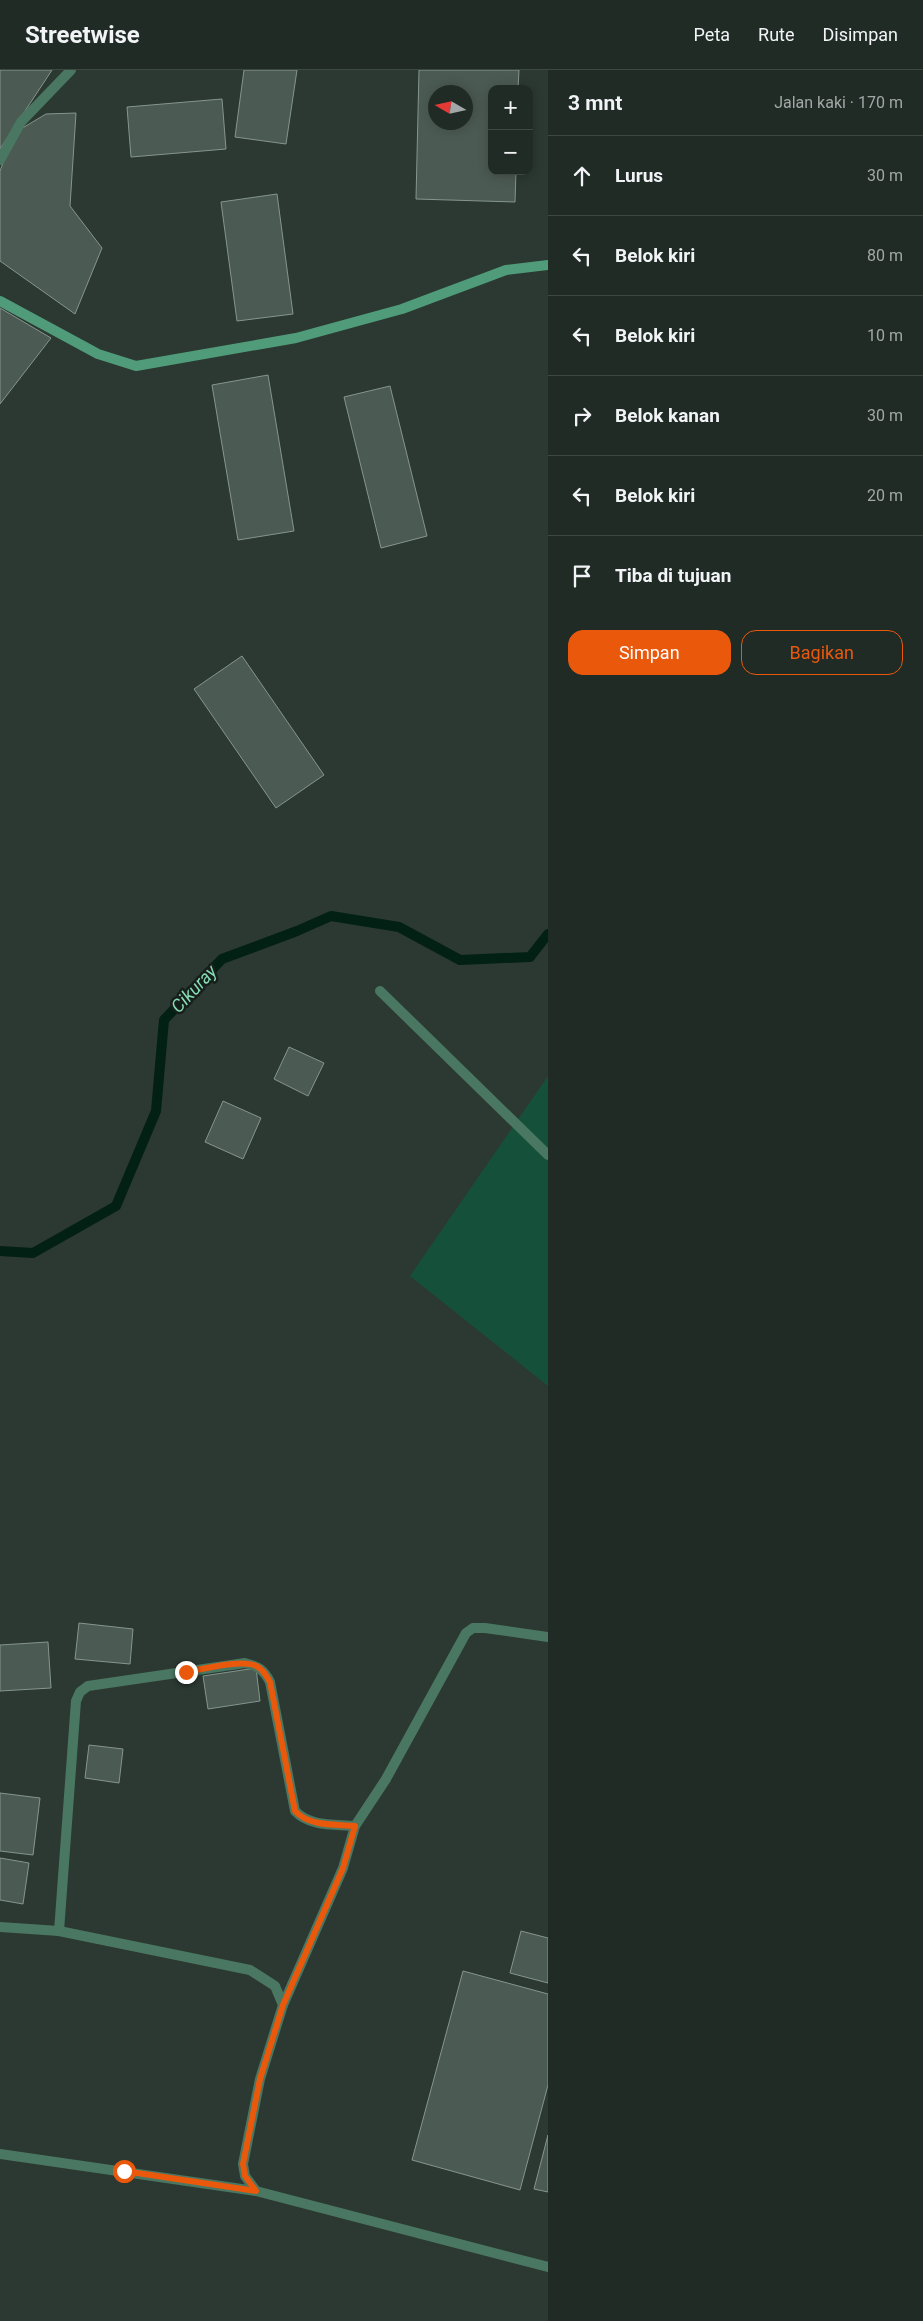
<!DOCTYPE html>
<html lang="id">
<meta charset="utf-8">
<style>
:root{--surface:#202b26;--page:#2d3732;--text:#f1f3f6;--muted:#a2a7a7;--line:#3d4743;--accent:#ea580c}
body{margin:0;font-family:Roboto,sans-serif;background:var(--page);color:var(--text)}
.controls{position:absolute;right:15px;top:15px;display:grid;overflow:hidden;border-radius:10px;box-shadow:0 2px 12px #0003}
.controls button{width:45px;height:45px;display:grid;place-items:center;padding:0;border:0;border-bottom:1px solid var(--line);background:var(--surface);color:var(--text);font:25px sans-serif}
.compass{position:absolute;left:428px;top:15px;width:45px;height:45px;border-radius:50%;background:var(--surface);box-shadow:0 2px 12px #0003;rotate:279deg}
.stop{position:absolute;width:15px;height:15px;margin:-11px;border:4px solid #ea580c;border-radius:50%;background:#fff}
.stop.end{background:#ea580c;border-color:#fff;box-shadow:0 1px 5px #0008}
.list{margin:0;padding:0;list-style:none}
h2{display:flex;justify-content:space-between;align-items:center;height:65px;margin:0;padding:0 20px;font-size:21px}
h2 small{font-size:16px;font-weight:400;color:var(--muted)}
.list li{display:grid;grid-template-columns:32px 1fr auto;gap:15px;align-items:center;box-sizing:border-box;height:80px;padding:0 20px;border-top:1px solid var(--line)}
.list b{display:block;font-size:19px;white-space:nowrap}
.list em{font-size:16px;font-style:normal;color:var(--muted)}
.actions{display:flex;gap:10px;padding:15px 20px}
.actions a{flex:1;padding:11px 0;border:1px solid var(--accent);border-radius:15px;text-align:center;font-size:18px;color:var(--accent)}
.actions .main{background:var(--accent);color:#fff}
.icon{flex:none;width:28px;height:28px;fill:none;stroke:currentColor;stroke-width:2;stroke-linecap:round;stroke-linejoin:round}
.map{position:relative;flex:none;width:548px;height:2251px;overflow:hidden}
header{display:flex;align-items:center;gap:30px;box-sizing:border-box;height:70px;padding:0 25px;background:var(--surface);border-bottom:1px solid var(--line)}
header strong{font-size:24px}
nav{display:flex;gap:28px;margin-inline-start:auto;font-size:18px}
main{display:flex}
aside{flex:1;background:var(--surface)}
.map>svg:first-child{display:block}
.green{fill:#15513a}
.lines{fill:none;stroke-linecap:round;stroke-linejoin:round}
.stream{stroke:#022014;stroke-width:10}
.building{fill:#4b5a53;stroke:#86968e;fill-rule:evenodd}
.street{stroke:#4a7762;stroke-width:10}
.secondary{stroke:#509c7a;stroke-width:10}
.route{stroke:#ea580c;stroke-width:6}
.labels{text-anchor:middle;stroke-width:5;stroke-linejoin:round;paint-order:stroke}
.water-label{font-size:18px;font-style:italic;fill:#84ddb4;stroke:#181e1b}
</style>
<header>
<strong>Streetwise</strong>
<nav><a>Peta</a><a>Rute</a><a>Disimpan</a></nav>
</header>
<main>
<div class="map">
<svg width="548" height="2251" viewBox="0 0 548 2251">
<rect width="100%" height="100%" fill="#2b3932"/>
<!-- green -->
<polygon class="green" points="548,1006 548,1316 410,1206"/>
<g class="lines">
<!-- stream -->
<polyline class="stream" points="0,1181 33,1183 116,1136 156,1041 164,950 222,889 297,861 331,846 399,857 460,890 530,887 548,864"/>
</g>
<!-- building -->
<g class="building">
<polygon points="0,0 52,0 0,79"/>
<polygon points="244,0 297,0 286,74 235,67"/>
<path d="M419,0H519L518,19H492V101H516L515,132L416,129ZM436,22H466V52H436Z"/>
<polygon points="222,29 226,79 131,87 127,37"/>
<polygon points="76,43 70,136 102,178 75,244 0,191 0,101 14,63 46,44"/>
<polygon points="277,124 293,244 237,251 221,132"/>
<polygon points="0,238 51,268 0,334"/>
<polygon points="268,305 294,461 238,470 212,315"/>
<polygon points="390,316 427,466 381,478 344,327"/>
<polygon points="242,586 324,705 276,738 194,619"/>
<polygon points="289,977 324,993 308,1026 274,1009"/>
<polygon points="223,1031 261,1048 243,1089 205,1072"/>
<polygon points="79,1553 133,1559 130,1594 75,1589"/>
<polygon points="48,1572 51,1618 0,1621 0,1575"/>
<polygon points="256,1598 260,1631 208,1639 203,1606"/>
<polygon points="89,1675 123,1679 119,1713 85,1708"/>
<polygon points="0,1723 40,1728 33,1785 0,1781"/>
<polygon points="0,1788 29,1793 23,1834 0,1830"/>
<polygon points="521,1861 548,1868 548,1913 510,1903"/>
<polygon points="463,1901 548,1924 548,2015 520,2120 412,2090"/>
<polygon points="548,2065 548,2122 534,2119"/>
</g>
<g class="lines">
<!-- street -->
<g class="street">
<polyline points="0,90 21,52 71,0"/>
<polyline points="380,921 548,1085"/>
<polyline points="0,1857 59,1861 250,1900 275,1916 283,1935 260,2009 243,2094 245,2106 256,2121 548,2197"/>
<path d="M59,1861L76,1631L80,1622L88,1616L245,1593C258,1596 264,1600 270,1612L295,1741C310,1757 335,1754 355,1756"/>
<polyline points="283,1935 343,1798 355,1756 386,1709 466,1563 473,1558 485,1558 548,1567"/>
<polyline points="0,2084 256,2121"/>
</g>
<!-- secondary -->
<polyline class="secondary" points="0,231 98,284 136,296 296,268 402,239 506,200 548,195"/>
</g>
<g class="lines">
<!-- route -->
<path class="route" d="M124,2101L256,2121L245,2106L243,2094L260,2009L283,1935L343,1798L355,1756C335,1754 310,1757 295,1741L270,1612C266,1605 262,1598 254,1595C238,1590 203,1599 186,1602"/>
</g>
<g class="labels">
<!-- water labels -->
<g class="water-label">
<text transform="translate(194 919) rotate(-47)" y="6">Cikuray</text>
</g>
</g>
</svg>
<div class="controls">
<button>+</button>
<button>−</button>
</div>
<svg class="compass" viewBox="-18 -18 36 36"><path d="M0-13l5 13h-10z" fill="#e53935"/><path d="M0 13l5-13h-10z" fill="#a2a7a7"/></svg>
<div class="stop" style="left:124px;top:2101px"></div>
<div class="stop end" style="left:186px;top:1602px"></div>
</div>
<aside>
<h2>3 mnt<small>Jalan kaki · 170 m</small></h2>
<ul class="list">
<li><svg class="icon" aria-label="ahead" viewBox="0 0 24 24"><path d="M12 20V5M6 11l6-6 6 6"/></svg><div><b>Lurus</b></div><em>30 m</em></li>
<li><svg class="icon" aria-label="left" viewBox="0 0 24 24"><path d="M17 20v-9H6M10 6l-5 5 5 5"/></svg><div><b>Belok kiri</b></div><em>80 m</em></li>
<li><svg class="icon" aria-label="left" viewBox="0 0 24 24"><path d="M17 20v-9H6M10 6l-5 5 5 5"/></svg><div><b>Belok kiri</b></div><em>10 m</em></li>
<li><svg class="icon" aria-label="right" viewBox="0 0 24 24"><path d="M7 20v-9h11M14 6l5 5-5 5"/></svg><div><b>Belok kanan</b></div><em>30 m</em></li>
<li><svg class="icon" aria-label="left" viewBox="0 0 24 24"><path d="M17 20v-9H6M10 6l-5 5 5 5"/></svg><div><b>Belok kiri</b></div><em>20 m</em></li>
<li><svg class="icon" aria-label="arrive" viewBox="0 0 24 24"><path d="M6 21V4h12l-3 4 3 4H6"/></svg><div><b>Tiba di tujuan</b></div></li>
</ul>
<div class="actions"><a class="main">Simpan</a><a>Bagikan</a></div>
</aside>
</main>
